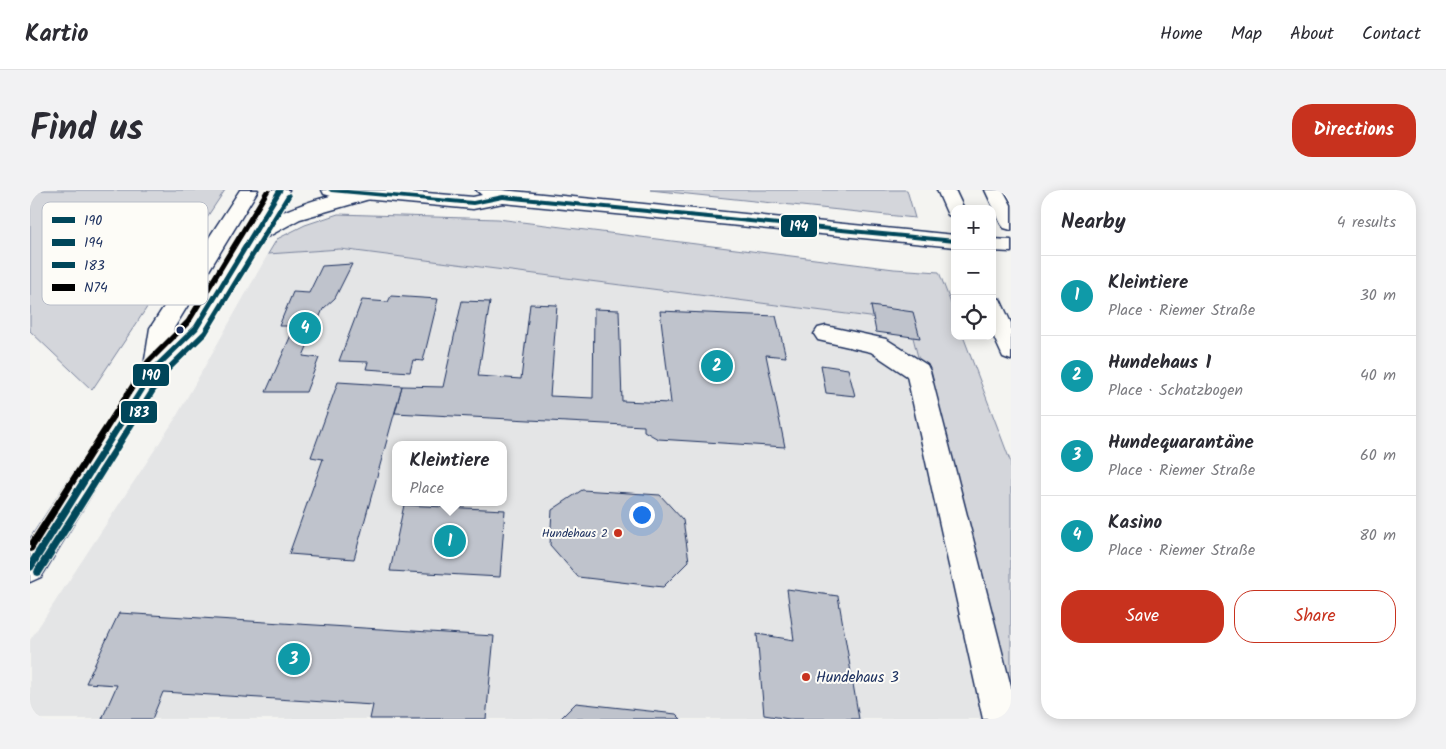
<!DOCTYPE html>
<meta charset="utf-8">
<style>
:root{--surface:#fff;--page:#f2f2f3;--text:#2b2b33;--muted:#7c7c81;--line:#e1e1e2;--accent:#c8321e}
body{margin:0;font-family:Kalam,sans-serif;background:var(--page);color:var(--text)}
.controls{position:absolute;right:15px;top:15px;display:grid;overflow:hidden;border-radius:10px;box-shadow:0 2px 12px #0003}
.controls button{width:45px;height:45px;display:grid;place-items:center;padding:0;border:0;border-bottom:1px solid var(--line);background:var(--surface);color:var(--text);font:25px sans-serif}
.you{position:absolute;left:611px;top:324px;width:18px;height:18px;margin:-12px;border:4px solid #fff;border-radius:50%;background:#1a73e8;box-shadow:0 0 0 8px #1a73e833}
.badge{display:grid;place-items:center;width:32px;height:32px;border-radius:50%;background:var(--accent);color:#fff;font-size:16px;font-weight:700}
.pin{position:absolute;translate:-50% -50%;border:2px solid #fff;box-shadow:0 1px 5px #0006}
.popup{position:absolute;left:362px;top:251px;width:115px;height:65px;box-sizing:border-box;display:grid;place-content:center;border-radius:10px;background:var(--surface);filter:drop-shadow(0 1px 4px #0005);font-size:16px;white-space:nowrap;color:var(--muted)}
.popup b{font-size:19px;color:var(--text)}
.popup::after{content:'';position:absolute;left:50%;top:100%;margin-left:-10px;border:10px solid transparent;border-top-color:var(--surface)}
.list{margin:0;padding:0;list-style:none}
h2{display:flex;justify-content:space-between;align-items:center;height:65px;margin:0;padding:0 20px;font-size:21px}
h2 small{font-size:16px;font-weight:400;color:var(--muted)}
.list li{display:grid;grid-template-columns:32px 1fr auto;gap:15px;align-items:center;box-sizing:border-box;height:80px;padding:0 20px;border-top:1px solid var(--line)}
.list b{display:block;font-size:19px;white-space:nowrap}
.list p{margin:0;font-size:16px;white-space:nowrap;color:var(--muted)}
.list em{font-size:16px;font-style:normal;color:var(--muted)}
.actions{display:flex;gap:10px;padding:15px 20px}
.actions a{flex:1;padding:11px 0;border:1px solid var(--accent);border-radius:20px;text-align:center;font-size:18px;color:var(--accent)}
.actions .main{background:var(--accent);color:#fff}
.icon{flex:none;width:28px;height:28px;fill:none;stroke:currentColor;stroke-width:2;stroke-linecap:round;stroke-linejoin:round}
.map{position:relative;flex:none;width:981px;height:529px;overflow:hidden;border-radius:20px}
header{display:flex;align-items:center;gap:30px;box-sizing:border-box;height:70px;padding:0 25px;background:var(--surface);border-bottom:1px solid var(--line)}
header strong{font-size:24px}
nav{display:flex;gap:28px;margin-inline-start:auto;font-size:18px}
.intro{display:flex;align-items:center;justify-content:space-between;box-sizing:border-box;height:120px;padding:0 30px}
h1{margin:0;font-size:35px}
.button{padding:12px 22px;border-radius:20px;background:var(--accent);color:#fff;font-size:18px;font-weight:700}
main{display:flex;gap:30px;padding:0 30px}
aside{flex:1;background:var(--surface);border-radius:20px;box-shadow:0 2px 12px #0003}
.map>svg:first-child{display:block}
.built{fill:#e4e5e6;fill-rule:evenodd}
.green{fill:#d4d6db;stroke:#78829c}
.building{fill:#bfc3cc;stroke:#1b2f5e}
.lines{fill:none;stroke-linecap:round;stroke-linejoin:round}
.minor-casing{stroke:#1b2f5e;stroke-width:3}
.major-casing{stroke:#1b2f5e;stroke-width:3}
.highway-casing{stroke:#1b2f5e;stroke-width:3}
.minor{fill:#fdfcf7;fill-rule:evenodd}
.major{fill:#fdfcf7;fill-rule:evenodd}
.highway{fill:#fdfcf7;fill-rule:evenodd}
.bus-1-casing{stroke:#fdfcf7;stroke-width:3}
.bus-2-casing{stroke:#fdfcf7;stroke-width:3}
.bus-3-casing{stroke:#fdfcf7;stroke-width:3}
.bus-4-casing{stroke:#fdfcf7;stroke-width:3}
.bus-1{fill:#00465a;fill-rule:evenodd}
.bus-2{fill:#00465a;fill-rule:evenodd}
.bus-3{fill:#00465a;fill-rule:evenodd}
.bus-4{fill:#000;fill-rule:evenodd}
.bus-dot{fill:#1b2f5e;stroke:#fdfcf7;stroke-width:2}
.poi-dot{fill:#c8321e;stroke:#fdfcf7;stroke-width:2}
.labels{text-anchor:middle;stroke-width:4;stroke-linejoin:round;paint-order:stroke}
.poi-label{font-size:12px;fill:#1b2f5e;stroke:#fdfcf7;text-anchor:end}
.near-poi-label{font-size:15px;fill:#1b2f5e;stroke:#fdfcf7;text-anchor:start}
.key{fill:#fdfcf7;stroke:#b9bec9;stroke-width:1}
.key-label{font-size:14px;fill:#1b2f5e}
.line-badge{stroke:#fdfcf7;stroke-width:2}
.badge-label{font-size:14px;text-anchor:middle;font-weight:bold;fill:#fff}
</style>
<header>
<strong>Kartio</strong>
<nav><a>Home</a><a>Map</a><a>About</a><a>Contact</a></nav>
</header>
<div class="intro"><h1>Find us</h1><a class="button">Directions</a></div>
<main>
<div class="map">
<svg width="981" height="529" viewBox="0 0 981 529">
<rect width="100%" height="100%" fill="#f4f4f1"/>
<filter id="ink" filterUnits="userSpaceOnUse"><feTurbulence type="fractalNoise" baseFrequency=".02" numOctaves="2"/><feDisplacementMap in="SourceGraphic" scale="10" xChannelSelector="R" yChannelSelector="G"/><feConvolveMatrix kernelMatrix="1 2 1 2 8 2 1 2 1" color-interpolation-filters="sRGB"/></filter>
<g filter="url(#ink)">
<!-- built -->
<path class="built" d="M310,59L879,132L980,529H0V450L145,229L238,64ZM366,255H474V312H366Z"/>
<!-- green -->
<g class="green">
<polygon points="0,0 195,0 62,200 0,141"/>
<polygon points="620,0 877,0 885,28"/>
<polygon points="308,24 468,29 864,79 909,82 925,124 925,146 933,146 981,273 981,529 879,132 310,59 238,64 247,49 275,35"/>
</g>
<!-- building -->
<g class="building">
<polygon points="322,74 305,108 293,119 273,166 289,168 276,202 236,202 265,136 249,136 263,102 279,103 292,76"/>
<polygon points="361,106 408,109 393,171 383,170 380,182 336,179 338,172 309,171 332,110 358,112"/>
<polygon points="432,111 460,112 448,186 491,189 500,114 527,115 520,206 563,208 564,119 589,120 592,211 641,213 630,121 746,126 756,167 736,165 755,257 628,249 614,241 614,236 365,223 372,196 413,197"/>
<polygon points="841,116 883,122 890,148 846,142"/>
<polygon points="791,175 818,179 825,206 796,203"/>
<polygon points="308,192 372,196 324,369 259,364 293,269 281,267"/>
<polygon points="552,300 630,305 653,330 659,371 633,397 548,387 520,355 522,320"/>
<polygon points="374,315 475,320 470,387 360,381"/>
<polygon points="757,399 808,406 829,529 759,529 734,525 727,444 764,450"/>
<polygon points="89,423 464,446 456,529 340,529 343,515 133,502 122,529 72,529 87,495 56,493"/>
<polygon points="546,513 646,524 651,529 530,529"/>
</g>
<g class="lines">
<defs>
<g id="minor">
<path d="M210,0H228L144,138L142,147L158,132L241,0H259L244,26C273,13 310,0 343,0L345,4L343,8L270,29L228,52L174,144L135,183L11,387L0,392V350L114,176L120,138Z"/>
<polygon points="796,136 856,149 897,175 900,181 981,497 981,529 953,529 877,186 841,162 788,150 784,144 788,138"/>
</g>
<g id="major">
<polygon points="292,0 362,0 443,7 452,5 446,0 472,0 925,45 925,57 473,13 443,19 301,6 294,4"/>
<polygon points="962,49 981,50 981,62 962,61"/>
</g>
<g id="highway">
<polygon points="907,0 925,0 934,19 925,19 925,27 918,25"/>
<polygon points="955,0 973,0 981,15 981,40 974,38 971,34"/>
<polygon points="962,107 970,109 981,133 981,170 973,167 962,143"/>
</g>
</defs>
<!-- minor casing -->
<use href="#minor" class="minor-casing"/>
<!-- major casing -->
<use href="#major" class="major-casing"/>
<!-- highway casing -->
<use href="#highway" class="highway-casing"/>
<!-- minor -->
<use href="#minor" class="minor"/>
<!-- major -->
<use href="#major" class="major"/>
<!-- highway -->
<use href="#highway" class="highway"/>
<defs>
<polygon id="bus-1" points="247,0 253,0 168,140 128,179 3,380 0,381 0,369 124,175 164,136"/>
<polygon id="bus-2" points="298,0 317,0 443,11 473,5 925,49 925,53 473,9 443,15 301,2"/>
<polygon id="bus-3" points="259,3 262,5 177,145 136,185 11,385 8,386 5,385 4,382 5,379 132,181 173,141 256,5"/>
<polygon id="bus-4" points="235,0 241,0 160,134 120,174 3,361 0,362 0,351 116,170 156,130"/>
</defs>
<!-- bus-1 casing -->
<use href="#bus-1" class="bus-1-casing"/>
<!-- bus-2 casing -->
<use href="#bus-2" class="bus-2-casing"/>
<!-- bus-3 casing -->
<use href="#bus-3" class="bus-3-casing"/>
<!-- bus-4 casing -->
<use href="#bus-4" class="bus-4-casing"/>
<!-- bus-1 -->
<use href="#bus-1" class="bus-1"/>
<!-- bus-2 -->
<use href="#bus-2" class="bus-2"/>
<!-- bus-3 -->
<use href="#bus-3" class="bus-3"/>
<!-- bus-4 -->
<use href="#bus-4" class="bus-4"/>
</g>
</g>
<!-- markers -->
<circle class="bus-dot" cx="150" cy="140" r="4.5"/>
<g class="poi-dot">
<circle cx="588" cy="343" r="5"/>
<circle cx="776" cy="487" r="5"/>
</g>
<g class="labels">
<!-- poi labels -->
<g class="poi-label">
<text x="578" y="347">Hundehaus 2</text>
</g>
<!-- near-poi labels -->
<g class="near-poi-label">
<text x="786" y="492">Hundehaus 3</text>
</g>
</g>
<!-- legend -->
<rect x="12" y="12" width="166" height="103" rx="8" class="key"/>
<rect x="22" y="27" width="23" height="6" fill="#00465a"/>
<rect x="22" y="49" width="23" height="7" fill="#00465a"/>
<rect x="22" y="72" width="23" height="6" fill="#00465a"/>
<rect x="22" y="94" width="23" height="7" fill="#000"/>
<g class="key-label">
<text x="54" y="35">190</text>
<text x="54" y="57">194</text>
<text x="54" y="80">183</text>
<text x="54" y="102">N74</text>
</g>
<g class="line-badge">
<rect x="750" y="24" width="38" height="24" rx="5" fill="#00465a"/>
<rect x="102" y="173" width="38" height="24" rx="5" fill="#00465a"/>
<rect x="90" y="210" width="38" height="24" rx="5" fill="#00465a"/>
</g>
<g class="badge-label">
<text x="769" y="41">194</text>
<text x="121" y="190">190</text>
<text x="109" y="227">183</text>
</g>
</svg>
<div class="controls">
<button>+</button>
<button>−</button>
<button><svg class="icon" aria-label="locate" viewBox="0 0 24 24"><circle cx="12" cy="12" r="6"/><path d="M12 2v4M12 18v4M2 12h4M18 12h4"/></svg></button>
</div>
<div class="you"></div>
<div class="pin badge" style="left:420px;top:351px;background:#0f9aa8">1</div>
<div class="popup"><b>Kleintiere</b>Place</div>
<div class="pin badge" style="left:687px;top:176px;background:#0f9aa8">2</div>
<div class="pin badge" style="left:264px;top:469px;background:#0f9aa8">3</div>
<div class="pin badge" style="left:275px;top:138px;background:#0f9aa8">4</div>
</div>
<aside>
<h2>Nearby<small>4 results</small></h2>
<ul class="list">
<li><span class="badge" style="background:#0f9aa8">1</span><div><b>Kleintiere</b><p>Place · Riemer Straße</p></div><em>30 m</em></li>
<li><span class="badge" style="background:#0f9aa8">2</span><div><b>Hundehaus 1</b><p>Place · Schatzbogen</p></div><em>40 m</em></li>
<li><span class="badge" style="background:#0f9aa8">3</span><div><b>Hundequarantäne</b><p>Place · Riemer Straße</p></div><em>60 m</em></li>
<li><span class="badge" style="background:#0f9aa8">4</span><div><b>Kasino</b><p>Place · Riemer Straße</p></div><em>80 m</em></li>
</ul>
<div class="actions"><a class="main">Save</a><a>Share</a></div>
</aside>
</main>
